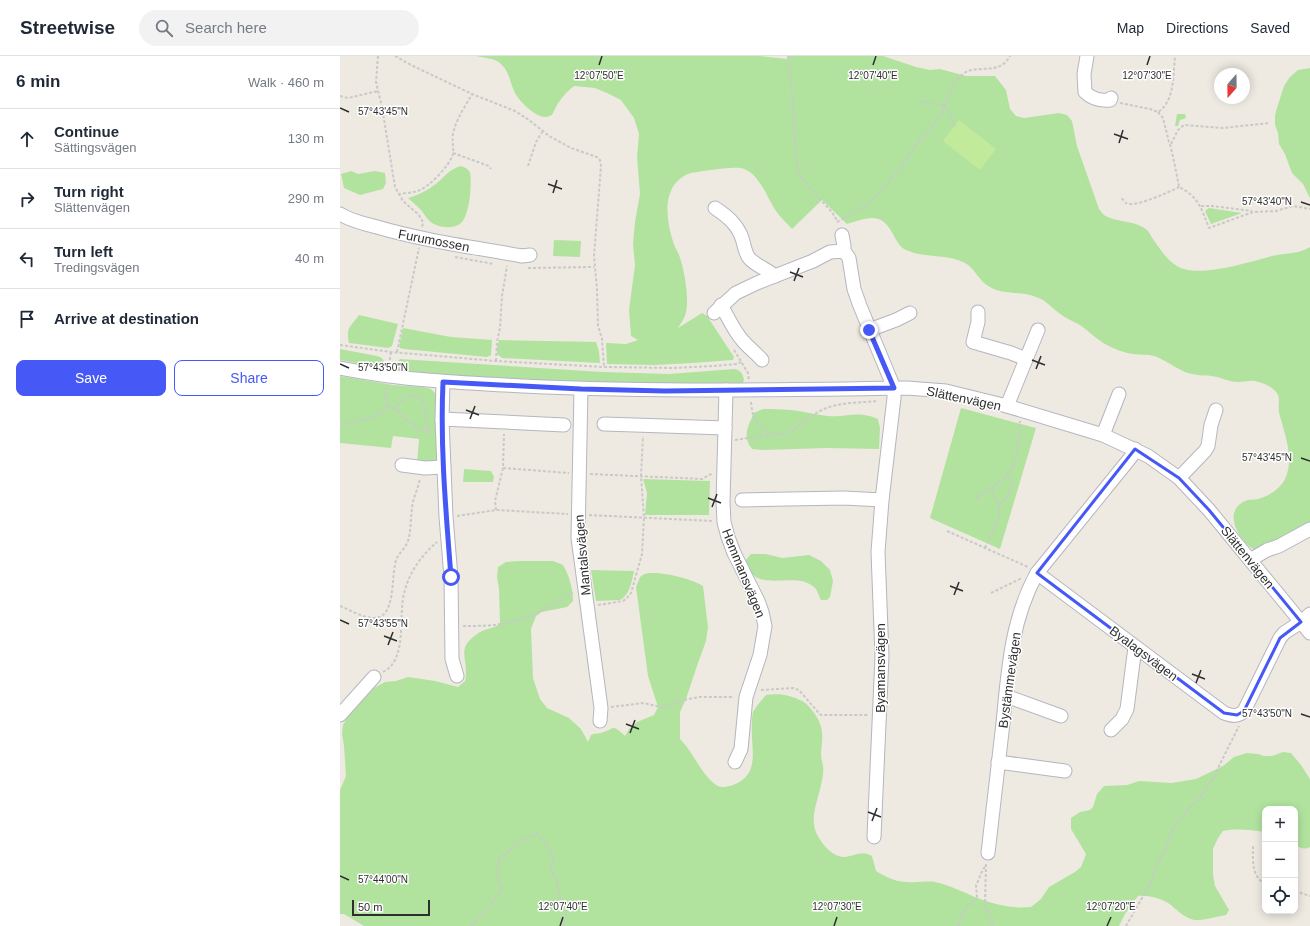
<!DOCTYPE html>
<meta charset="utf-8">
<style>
:root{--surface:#fff;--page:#f2f2f3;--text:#1f2937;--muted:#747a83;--line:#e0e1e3;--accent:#4659f6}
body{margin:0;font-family:Arial,sans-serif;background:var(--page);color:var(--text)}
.controls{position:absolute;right:12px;bottom:12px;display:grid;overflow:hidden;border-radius:8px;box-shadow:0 2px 10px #0003}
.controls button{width:36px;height:36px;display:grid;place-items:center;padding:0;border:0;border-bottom:1px solid var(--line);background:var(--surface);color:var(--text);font:20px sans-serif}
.compass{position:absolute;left:874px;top:12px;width:36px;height:36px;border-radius:50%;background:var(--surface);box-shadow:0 2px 10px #0003;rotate:200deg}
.scale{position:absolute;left:12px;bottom:10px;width:78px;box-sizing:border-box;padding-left:4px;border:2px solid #2e2e2e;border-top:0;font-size:11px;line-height:14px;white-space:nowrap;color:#2e2e2e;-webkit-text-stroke:3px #fff;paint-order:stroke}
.stop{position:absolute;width:12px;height:12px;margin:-9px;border:3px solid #4659f6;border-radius:50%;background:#fff}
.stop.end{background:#4659f6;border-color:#fff;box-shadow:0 1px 4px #0008}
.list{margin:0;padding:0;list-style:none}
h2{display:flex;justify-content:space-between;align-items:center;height:52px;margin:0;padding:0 16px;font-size:17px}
h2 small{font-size:13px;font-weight:400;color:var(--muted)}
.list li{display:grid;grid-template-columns:26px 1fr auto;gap:12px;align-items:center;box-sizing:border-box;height:60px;padding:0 16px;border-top:1px solid var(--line)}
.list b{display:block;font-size:15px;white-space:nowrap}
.list p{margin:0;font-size:13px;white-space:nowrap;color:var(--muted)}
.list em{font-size:13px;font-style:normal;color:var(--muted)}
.actions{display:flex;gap:8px;padding:12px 16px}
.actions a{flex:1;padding:9px 0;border:1px solid var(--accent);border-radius:8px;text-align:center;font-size:14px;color:var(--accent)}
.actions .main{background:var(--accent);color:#fff}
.icon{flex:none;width:22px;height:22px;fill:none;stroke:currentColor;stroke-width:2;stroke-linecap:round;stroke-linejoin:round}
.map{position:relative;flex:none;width:970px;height:870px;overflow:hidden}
header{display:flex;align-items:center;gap:24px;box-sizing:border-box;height:56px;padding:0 20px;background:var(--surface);border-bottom:1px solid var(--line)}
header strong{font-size:19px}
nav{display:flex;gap:22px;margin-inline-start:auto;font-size:14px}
.search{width:280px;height:36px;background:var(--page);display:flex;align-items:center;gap:10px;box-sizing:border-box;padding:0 14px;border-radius:22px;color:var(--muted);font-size:15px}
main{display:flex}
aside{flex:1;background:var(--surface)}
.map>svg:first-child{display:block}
.green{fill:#b1e39f}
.pitch{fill:#c2ea9b}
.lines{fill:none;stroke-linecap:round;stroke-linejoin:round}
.minor-casing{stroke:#b4b6c0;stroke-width:15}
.path{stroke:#c9c9c9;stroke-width:2;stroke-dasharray:3 2;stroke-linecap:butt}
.minor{stroke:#fff;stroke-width:13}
.route{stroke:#4659f6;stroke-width:5}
.marked{fill:none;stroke:#4659f6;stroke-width:3;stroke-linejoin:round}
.ticks{fill:none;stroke:#2e2e2e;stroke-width:1.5}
.labels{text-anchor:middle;stroke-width:3;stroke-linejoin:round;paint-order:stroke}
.street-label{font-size:13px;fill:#2e2e2e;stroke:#fff}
.ticks-label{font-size:10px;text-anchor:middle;fill:#2e2e2e;stroke:#fff;stroke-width:3;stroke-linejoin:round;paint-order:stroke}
</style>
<header>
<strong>Streetwise</strong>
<div class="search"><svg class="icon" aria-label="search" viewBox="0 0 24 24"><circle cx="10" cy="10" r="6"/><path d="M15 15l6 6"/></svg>Search here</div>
<nav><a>Map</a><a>Directions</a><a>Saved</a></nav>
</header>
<main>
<aside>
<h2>6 min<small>Walk · 460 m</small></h2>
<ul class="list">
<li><svg class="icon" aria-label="ahead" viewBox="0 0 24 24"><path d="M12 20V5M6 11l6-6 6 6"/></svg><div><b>Continue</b><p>Sättingsvägen</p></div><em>130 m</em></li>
<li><svg class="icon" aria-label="right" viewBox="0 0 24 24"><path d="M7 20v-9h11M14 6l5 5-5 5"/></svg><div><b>Turn right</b><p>Slättenvägen</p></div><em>290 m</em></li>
<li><svg class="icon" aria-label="left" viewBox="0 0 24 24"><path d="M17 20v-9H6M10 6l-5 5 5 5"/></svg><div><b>Turn left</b><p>Tredingsvägen</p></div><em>40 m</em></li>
<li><svg class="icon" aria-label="arrive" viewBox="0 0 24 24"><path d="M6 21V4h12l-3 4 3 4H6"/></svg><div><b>Arrive at destination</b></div></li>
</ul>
<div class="actions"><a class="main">Save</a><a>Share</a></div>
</aside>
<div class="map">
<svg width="970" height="870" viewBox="0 0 970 870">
<rect width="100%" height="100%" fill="#eeeae1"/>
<!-- green -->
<g class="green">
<path d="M136,0H420L447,3L448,0H543L576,11L590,14L600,13L626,20H655L666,34L670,53L676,60L684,62L719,57L727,59L732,65L737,90L759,153C761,155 763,159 766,160C778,167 797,164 808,175C810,177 811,181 813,183C819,192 828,205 837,210C858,223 909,206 932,200C945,197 959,198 970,191V469L915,494C900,486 881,456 905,445C909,443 914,444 918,443C929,440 940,433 945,423C955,402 944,377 939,356C938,350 940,345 938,339C934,331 924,327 915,325C910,324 904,326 898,326C889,326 880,321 871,320C867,319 862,320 858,319C852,318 846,317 841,314C832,310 824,303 814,300C807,298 800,299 793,298C785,297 774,293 767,289C757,284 749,275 740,269C733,265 725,262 719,257C713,253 709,248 703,244C699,242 694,240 690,239C677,236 662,238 650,231C638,225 635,211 623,206C605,198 584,202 566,194C561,192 558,187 555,182C542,155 531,161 507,168L482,144L452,173C447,167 441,162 436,155C427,142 418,114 400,112C388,111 375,114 363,115C359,116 353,116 348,118C320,130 326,167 335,191C337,195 340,200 341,205C345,218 349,243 346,256C345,262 341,267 338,272L362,257L367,260L394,301L393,304L353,307L314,309L267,308L266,287L286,288L298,284L291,280L289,254L295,209L293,188L295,166L300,138L297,101L299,78L294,62L281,44L267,37L255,32L234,30C223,39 218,46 212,59C212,59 207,61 207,61C195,62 178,44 174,35C170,26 169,16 162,9C156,2 145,2 136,0Z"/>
<polygon points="970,12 970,142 963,128 952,117 945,98 939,88 938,77 935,69 935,60 936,55 944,30 950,21 958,14"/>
<polygon points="837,58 845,58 846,62 840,64 838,70 835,70"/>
<path d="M121,110L126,112L130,116C132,127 130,159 121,167C114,173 102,172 94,168C87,165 85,158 80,153C76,149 72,146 68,142C79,139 88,134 97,127C105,120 110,113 121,110Z"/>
<polygon points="11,115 18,118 35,115 45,117 46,127 43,133 20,139 4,132 1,118"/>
<polygon points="869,152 902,157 871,168 865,155"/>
<polygon points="214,184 241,185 240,201 213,200"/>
<path d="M19,259L58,268L52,290L48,292L9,287C6,270 10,272 19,259Z"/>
<polygon points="63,272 111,281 152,284 151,299 147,301 64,293 60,292 59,290"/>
<polygon points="159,284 256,286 259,295 260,307 162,302 157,298 157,292"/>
<path d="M0,293L37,300C44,302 44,305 45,312L0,304Z"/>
<path d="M60,303L262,316L329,318L394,313C401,314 403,318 404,324L402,328L341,330L103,321L53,314L54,309Z"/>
<polygon points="0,320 53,329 83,331 91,333 94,336 96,339 97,408 77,407 79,383 53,380 51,392 0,387"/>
<polygon points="621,352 696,372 660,493 590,462"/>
<path d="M423,353C432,353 441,353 451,354C463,355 476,359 488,360C508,362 516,354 538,363L540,372L539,393L486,392L423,394L412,393C402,381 408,370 414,357Z"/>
<polygon points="124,413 151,415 154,421 153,426 123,426"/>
<polygon points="303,423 370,425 369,459 305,459 307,437"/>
<path d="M411,498H426L442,502L469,499L481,505L490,514L493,525L490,541L487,544H481C479,541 478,536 476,533C456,511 415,542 405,505Z"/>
<path d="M179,505H213L223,509C229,519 233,533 233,545L227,551L202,556L196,560L191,573L193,622L200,643L207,652L229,662L241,673L248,686L251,679C254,677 257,678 261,677C275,673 271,667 285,680L289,673L297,666L314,659L318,651L308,620L296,531L300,521C302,520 303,518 305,518C317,514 353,523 363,530L368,571L366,585L358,607L346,643L340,656V683C354,697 360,717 376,729C380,732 388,731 393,729C422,718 410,692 412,668C412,664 412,659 413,656C416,650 422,644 426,639C440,637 450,639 462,645C471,650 482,666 482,677C483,685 481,692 481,699C481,703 483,707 483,711C484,717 482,724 481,729C477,748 468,765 479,782C484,791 495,802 505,801C516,800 520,794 532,800L536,815C551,824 559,827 577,826C582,826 589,825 595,826C609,829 621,835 635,841C653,848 672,853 691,851L701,843L709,831L735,816L741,811L746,798L731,773V762L740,756L750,754L753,751L757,738L764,730L787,729L799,725L831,727L844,725L856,723L883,710L894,701L907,697L918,698L924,700H932L943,696L951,697L961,709L970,723V791C965,794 960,792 955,789V753H925V776C911,774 897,772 883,775L878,782L873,793V819L875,830L889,854L886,859C879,860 861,865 855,864C843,862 837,853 828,847C820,842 808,839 798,840L785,858L779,870H24L4,858H0V734L6,720L4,690L2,678L3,669L7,662L34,632L45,626L56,625L68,621L95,625L118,631L125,625C130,601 113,593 140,576C147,572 154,573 160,567L159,533L157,521L158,511L166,506Z"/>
<path d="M251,514L294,515C292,524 290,539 280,544L256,545Z"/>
</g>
<!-- pitch -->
<polygon class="pitch" points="619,64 656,93 640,114 603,85"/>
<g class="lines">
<defs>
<g id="minor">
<path d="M747,0L744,18L745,36C752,43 759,45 770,44L771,42"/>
<path d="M375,152C387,160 397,168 402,182C404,188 405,197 409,202C416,210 427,213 435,220"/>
<path d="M0,158C11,165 25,168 37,171C85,185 133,191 182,200L190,199"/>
<polyline points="502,179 504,190 504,195"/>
<path d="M381,249C388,261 394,275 403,285C409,292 416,297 422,304"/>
<polyline points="638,256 638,266 633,286 671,297 686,303"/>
<polyline points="374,257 396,237 417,227 473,205 490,196 504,195 509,202 514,233 520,250 554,332 554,342 542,444 538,496 542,600 534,781"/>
<polyline points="529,274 556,264 570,257"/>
<path d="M0,312C60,324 122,327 183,330C311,336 439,334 567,332L606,335L667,350L763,379L808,400L839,422L869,454L970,577"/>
<polyline points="103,326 102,363 106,461 111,521 112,603 117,620"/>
<polyline points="241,333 238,482 261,652 260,665"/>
<polyline points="386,334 383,446 384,466 388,481 394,497 418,545 422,556 425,570 420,599 406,641 401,693 395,706"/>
<polyline points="667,350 698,274"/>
<polyline points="102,363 224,369"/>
<polyline points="264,368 385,372"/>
<polyline points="763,379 779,338"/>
<polyline points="62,409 85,412 104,411"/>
<polyline points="839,422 865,395 868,390 871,369 876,354"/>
<polyline points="402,444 504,442 542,444"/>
<polyline points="910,504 927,494 939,490 970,473"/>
<path d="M697,517L884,657C892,660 898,661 904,655L940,582L944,577L961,566L970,558"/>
<polyline points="666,640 721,660"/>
<polyline points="0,659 34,621"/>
<polyline points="771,674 782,663 787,653 795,591"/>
<polyline points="658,706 725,715"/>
<path d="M648,797C653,754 658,710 663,667C668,615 671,564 697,517L791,401L795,393"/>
</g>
</defs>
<!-- minor casing -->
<use href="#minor" class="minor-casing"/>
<!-- path -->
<g class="path">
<polyline points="38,0 36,26 42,51 55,131 63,145 79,159 83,166 82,172"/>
<polyline points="55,0 71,9 132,38 175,55 189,64 209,80 231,92 257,101 260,104 261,110 254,200 257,233 258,270 262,283 264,311"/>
<polyline points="448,0 452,36 457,112 464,126 492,156 498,166"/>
<polyline points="0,40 8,42 38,35"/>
<polyline points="581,45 606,50 615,70"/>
<path d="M780,47L810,53L818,56C835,45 833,19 835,0"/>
<path d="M818,56L823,62L829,86C831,89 838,125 839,131C859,141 861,152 869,172L913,156L936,155L953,150L970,153"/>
<polyline points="831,88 838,74 844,69 883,72 929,67"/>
<polyline points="113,97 149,110 151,113"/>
<polyline points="188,110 196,86 202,76"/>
<path d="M58,138C65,137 73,137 80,134C90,130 110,109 113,98C114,90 111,82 114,74C117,62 126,49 132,38"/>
<path d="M782,142C782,143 785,146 786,147C795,152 829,136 839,131"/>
<polyline points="861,150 872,150 912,155"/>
<path d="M497,166L520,153L532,144L561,112L573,92L591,72L601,59L616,25C619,21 623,17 628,15C643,10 660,18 670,0"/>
<polyline points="115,201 154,208"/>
<polyline points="188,212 254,211"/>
<polyline points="0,289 51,296 156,305 264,311 333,312 373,310 397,308 401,306"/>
<polyline points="394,294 408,317 409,324"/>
<polyline points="57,296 79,192"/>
<polyline points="156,305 157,286 160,272 162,240 167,210"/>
<polyline points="49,309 51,296"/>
<path d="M47,331C46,339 42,353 55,352L63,343L71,339C90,342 85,359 87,373L92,376"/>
<path d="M411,346C412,357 414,366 423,373C444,391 464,362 482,354C498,346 519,347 537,345"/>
<path d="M55,352C63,360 77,376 89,375"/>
<path d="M0,368C18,365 34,363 48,351"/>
<polyline points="395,384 429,379"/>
<polyline points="163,412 229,417"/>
<polyline points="250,418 362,423 373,417"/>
<polyline points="636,442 650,432"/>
<path d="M658,448C667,444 670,437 673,428L668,419"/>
<polyline points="156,454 155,445 163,412 164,378"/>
<polyline points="249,459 372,465"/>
<polyline points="117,460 156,454 228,458"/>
<polyline points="607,475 688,511"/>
<path d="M645,492L660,459L658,448L651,432C678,417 678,393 680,365"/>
<polyline points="651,537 682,522"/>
<polyline points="258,549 283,545 287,542 291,537 302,498 304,462 301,420 303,380"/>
<path d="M0,550C11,554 32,568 43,559C54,550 52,522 55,509C56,498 65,494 68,485C72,471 70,456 74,442C76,436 79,429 80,422"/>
<path d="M123,570C137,570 152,570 166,567C191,563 212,549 233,537"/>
<path d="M43,616C69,603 57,558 65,534C70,515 82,499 97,486"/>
<polyline points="421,634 453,632 459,634 477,655 481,659 528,659"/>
<polyline points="271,651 303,647 321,651 334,648 340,645 359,641 394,641"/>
<path d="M913,790C913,804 911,820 925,828"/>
<polyline points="646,808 645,850 653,870"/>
<polyline points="955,835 970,840"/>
<polyline points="131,870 158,840 162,833 158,826 159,801 167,797 181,785 196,778 202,783 212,797 213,806 211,814 216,822 220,841 225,847 227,856 224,864 224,870"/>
<polyline points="618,870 626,852 632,848 637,841 636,830 643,813 645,811"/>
<polyline points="786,870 810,828 815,814 828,787 834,770 865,735 873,722 899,670"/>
</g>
<!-- minor -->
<use href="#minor" class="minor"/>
</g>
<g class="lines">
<!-- route -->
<path class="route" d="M111,521C106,456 100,391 103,326L241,333L325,335L554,332L529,274"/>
</g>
<!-- marked area -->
<path class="marked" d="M795,393L839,422L869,454L961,566L940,582L904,655L897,659L884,657L697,517Z"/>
<!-- ticks -->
<path class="ticks" d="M259,9L262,0M533,9L536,0M807,9L810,0M0,52L9,56M774,78L788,83M779,87L783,74M208,128L222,133M213,137L217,124M961,146L970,149M450,216L463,221M454,225L459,212M692,304L705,309M0,308L9,312M696,313L701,300M126,354L139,359M130,363L135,350M961,402L970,405M368,442L381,447M372,451L377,438M610,530L623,535M614,539L619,526M0,564L9,568M44,580L57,585M48,589L53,576M852,618L865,623M856,627L861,614M961,658L970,661M286,668L299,673M290,677L295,664M528,756L541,761M532,765L537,752M0,820L9,824M220,870L223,861M494,870L497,861M767,870L771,861"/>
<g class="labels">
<!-- street labels -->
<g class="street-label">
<text transform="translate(94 184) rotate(11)" y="5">Furumossen</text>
<text transform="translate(624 342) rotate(12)" y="5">Slättenvägen</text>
<text transform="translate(242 499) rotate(-95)" y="5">Mantalsvägen</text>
<text transform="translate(908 501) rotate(51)" y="5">Slättenvägen</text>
<text transform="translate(404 517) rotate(68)" y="5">Hemmansvägen</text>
<text transform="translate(804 597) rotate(37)" y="5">Byalagsvägen</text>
<text transform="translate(540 612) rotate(-90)" y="5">Byamansvägen</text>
<text transform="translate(669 624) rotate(-82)" y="5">Bystämmevägen</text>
</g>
</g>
<g class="ticks-label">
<text x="259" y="23">12°07'50"E</text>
<text x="533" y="23">12°07'40"E</text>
<text x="807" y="23">12°07'30"E</text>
<text x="43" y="59">57°43'45"N</text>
<text x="927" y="149">57°43'40"N</text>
<text x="43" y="315">57°43'50"N</text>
<text x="927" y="405">57°43'45"N</text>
<text x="43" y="571">57°43'55"N</text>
<text x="927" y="661">57°43'50"N</text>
<text x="43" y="827">57°44'00"N</text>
<text x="223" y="854">12°07'40"E</text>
<text x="497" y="854">12°07'30"E</text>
<text x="771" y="854">12°07'20"E</text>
</g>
</svg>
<div class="controls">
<button>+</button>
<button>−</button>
<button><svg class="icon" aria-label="locate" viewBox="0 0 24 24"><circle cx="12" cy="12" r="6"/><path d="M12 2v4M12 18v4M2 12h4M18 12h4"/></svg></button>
</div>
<svg class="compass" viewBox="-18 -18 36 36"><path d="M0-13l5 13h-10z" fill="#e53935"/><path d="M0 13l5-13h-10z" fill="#747a83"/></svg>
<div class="scale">50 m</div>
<div class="stop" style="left:111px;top:521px"></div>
<div class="stop end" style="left:529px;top:274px"></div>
</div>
</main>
